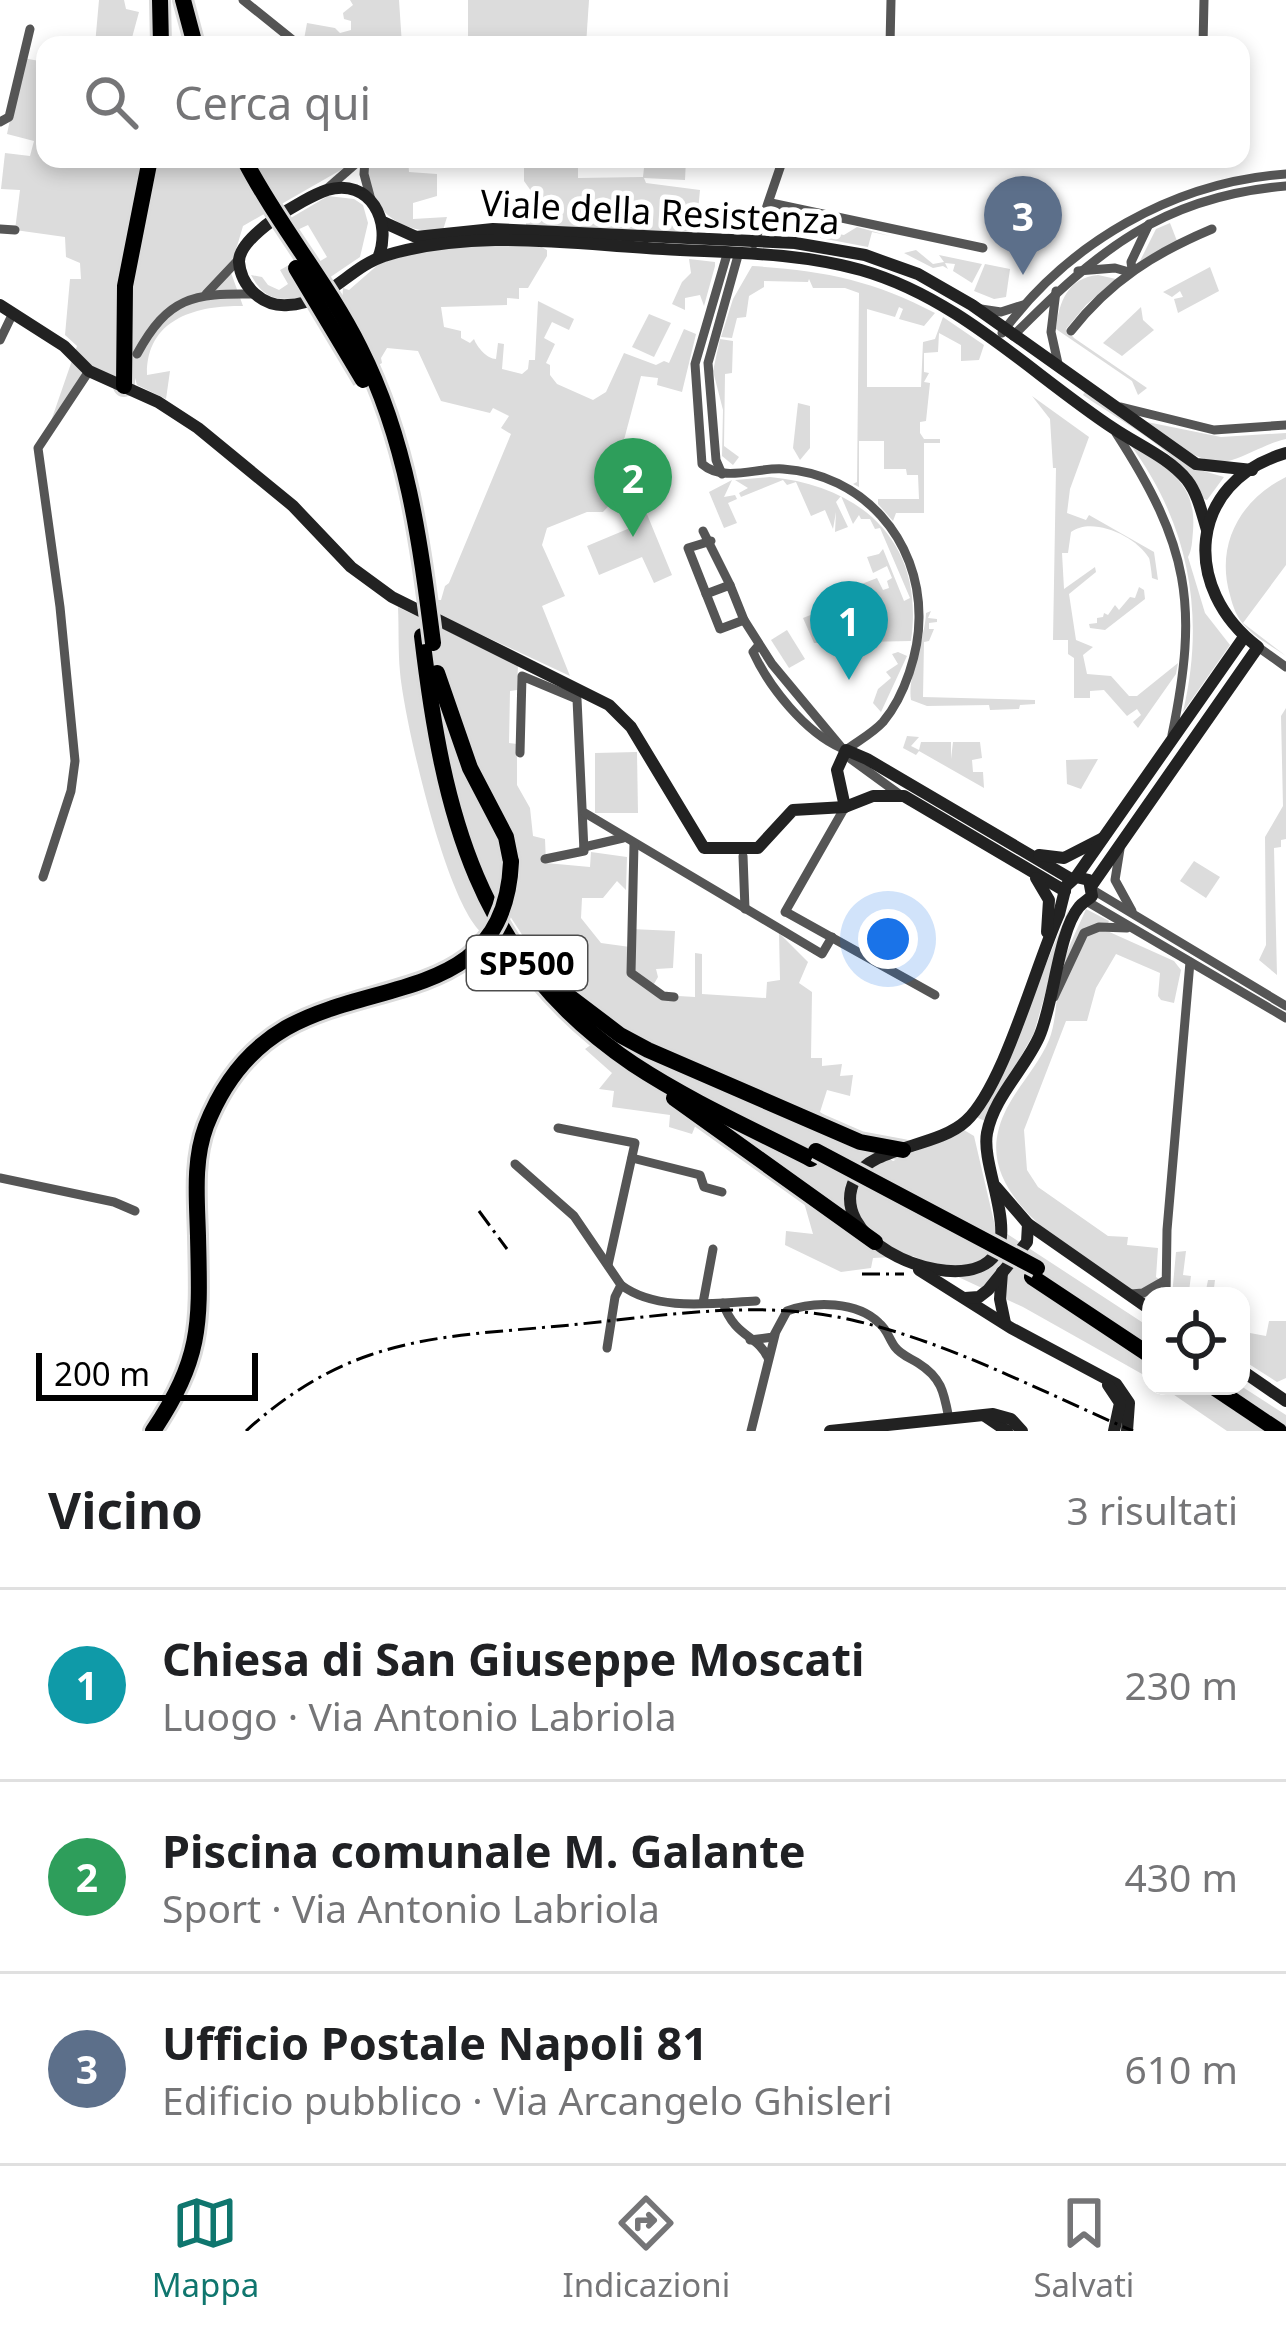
<!DOCTYPE html>
<html lang="it">
<meta charset="utf-8">
<style>
:root{--surface:#fff;--page:#f6f6f6;--text:#202124;--muted:#757577;--line:#e0e0e0;--accent:#0f766e}
body{margin:0;font-family:"Noto Sans",sans-serif;background:var(--page);color:var(--text)}
.controls{position:absolute;right:36px;bottom:36px;display:grid;overflow:hidden;border-radius:24px;box-shadow:0 6px 18px #0003}
.controls button{width:108px;height:108px;display:grid;place-items:center;padding:0;border:0;border-bottom:3px solid var(--line);background:var(--surface);color:var(--text);font:60px sans-serif}
.scale{position:absolute;left:36px;bottom:30px;width:222px;box-sizing:border-box;padding-left:12px;border:6px solid #000;border-top:0;font-size:33px;line-height:42px;white-space:nowrap;color:#000;-webkit-text-stroke:9px #fff;paint-order:stroke}
.you{position:absolute;left:888px;top:939px;width:42px;height:42px;margin:-30px;border:9px solid #fff;border-radius:50%;background:#1a73e8;box-shadow:0 0 0 18px #1a73e833}
.badge{display:grid;place-items:center;width:78px;height:78px;border-radius:50%;background:var(--accent);color:#fff;font-size:39px;font-weight:700}
.pin{position:absolute;translate:-50% -99px;filter:drop-shadow(0 3px 6px #0008)}
.pin::after{content:'';position:absolute;top:63px;width:42px;height:36px;background:inherit;clip-path:polygon(0 0,100% 0,50% 100%)}
.list{margin:0;padding:0;list-style:none}
h2{display:flex;justify-content:space-between;align-items:center;height:156px;margin:0;padding:0 48px;font-size:51px}
h2 small{font-size:39px;font-weight:400;color:var(--muted)}
.list li{display:grid;grid-template-columns:78px 1fr auto;gap:36px;align-items:center;box-sizing:border-box;height:192px;padding:0 48px;border-top:3px solid var(--line)}
.list b{display:block;font-size:45px;white-space:nowrap}
.list p{margin:0;font-size:39px;white-space:nowrap;color:var(--muted)}
.list em{font-size:39px;font-style:normal;color:var(--muted)}
.icon{flex:none;width:66px;height:66px;fill:none;stroke:currentColor;stroke-width:2;stroke-linecap:round;stroke-linejoin:round}
.map{position:relative;flex:none;width:1286px;height:1431px;overflow:hidden}
.search{position:absolute;background:var(--surface);box-shadow:0 6px 18px #0003;left:36px;right:36px;top:36px;height:132px;display:flex;align-items:center;gap:30px;box-sizing:border-box;padding:0 42px;border-radius:24px;color:var(--muted);font-size:45px}
.sheet{height:732px;background:var(--surface)}
nav{display:flex;justify-content:space-around;align-items:center;box-sizing:border-box;height:168px;border-top:3px solid var(--line);background:var(--surface);font-size:33px;color:var(--muted)}
nav a{display:grid;justify-items:center;gap:6px}
nav .on{color:var(--accent)}
.map>svg:first-child{display:block}
.green{fill:#dcdcdc}
.lines{fill:none;stroke-linecap:round;stroke-linejoin:round}
.highway-casing{stroke:#dbdbdb;stroke-width:22}
.street{stroke:#555;stroke-width:9}
.secondary{stroke:#222;stroke-width:12}
.highway{stroke:#000;stroke-width:16}
.rail{stroke:#000;stroke-width:3;stroke-dasharray:18 6 3 6;stroke-linecap:butt}
.highway-bridge-casing{stroke:#dbdbdb;stroke-width:22;stroke-linecap:butt}
.highway-bridge{stroke:#000;stroke-width:16}
.labels{text-anchor:middle;stroke-width:10;stroke-linejoin:round;paint-order:stroke}
.shield{fill:#fff;stroke:#4c4c4c;stroke-width:3}
.shield-label{font-size:33px;font-weight:bold;fill:#000}
.street-label{font-size:36px;fill:#000;stroke:#fff}
</style>
<div class="map">
<svg width="1286" height="1431" viewBox="0 0 1286 1431">
<rect width="100%" height="100%" fill="#fff"/>
<!-- green -->
<g class="green">
<polygon points="99,0 124,0 126,9 139,12 130,45 95,45"/>
<polygon points="350,0 399,0 402,45 303,45 307,23 335,28 340,33 351,30 351,21 344,19 343,13 353,5"/>
<polygon points="468,0 589,0 586,45 468,45"/>
<path d="M23,58L45,62V159H360L243,226L230,270L243,306C196,305 146,319 147,375L170,371L166,399L137,385L126,346L117,348L115,378L94,370L50,424L77,346L65,335L70,279H81L80,263L66,257L65,237L15,230L20,190L1,189L5,153L30,156L34,141L7,134Z"/>
<path d="M369,159H408L409,172L437,174V196L413,203V219L447,217L443,230C401,236 361,206 369,159Z"/>
<polygon points="524,159 578,159 578,178 643,177 645,159 686,159 685,180 644,178 646,183 700,190 696,232 526,225 527,215 548,215 524,181"/>
<polygon points="328,196 354,199 363,205 368,223 360,257 326,280 317,263 327,257 308,225 295,231 289,219"/>
<polygon points="1170,223 1177,241 1140,261 1156,229"/>
<polygon points="857,227 890,236 872,232 868,247 810,236 811,229 844,235"/>
<path d="M449,244L538,245L547,250V256L528,288H519V299L507,298V305L441,307L444,327L461,331V338L470,343L474,339C477,347 487,359 496,359L498,343L504,344L502,369L522,374L528,369L529,360H535L538,301L574,319L569,330L552,322L544,338L555,344L546,363L550,365V375L557,384L593,400L606,392L624,353L656,365L664,361L669,363L684,329L696,334L682,392L657,385L658,378L641,376L621,451L672,575L654,583L642,557L599,575L587,546L630,528L617,497L603,512H587L547,528L542,545L565,596L542,606L570,676L437,614V600H441L445,586L449,583L511,434L501,428L509,416L493,408L490,413L441,401L418,351L387,348L381,358L382,363L375,367L342,306L343,288L349,290L380,263Z"/>
<polygon points="916,250 933,264 944,262 939,255 982,264 972,283 953,271 955,264 945,263 948,269 943,266 933,268 904,253"/>
<polygon points="689,259 715,262 715,266 704,306 700,295 685,298 685,310 672,304 682,282 691,273"/>
<polygon points="985,264 1010,269 1006,297 994,299 974,291"/>
<path d="M289,265L309,297C281,300 266,303 251,275L262,277L268,285L279,290L288,284L280,270Z"/>
<path d="M752,266C821,270 873,280 935,313L924,326L899,319L903,309L899,307L895,317L867,309V387H921L923,342L935,339L943,317L984,345L979,360L961,361V345L939,333L938,352L924,353V372L929,373L924,382L930,383L926,421L920,422V433L924,439H940V443H924V513H896L893,521L878,504V499H919L918,475H907L906,469H884V441H859V487L853,484L857,482L859,293L845,288H813L809,279L808,282L764,281V287L749,296L746,317L737,318L732,338L721,337L733,299Z"/>
<polygon points="1210,267 1219,291 1178,313 1174,299 1183,297 1180,291 1172,297 1163,292"/>
<path d="M1098,275L1116,279L1086,305L1066,329L1074,338L1147,388L1138,395L1132,381L1056,329C1059,301 1068,278 1098,275Z"/>
<polygon points="1141,307 1143,320 1154,330 1122,356 1103,343"/>
<polygon points="649,314 671,323 654,357 632,347"/>
<polygon points="720,339 733,341 732,373 725,374 724,446 739,457 733,465 722,456 723,410 713,371"/>
<path d="M1085,392L1193,468L1224,477L1207,500L1204,499C1183,452 1124,424 1083,395Z"/>
<path d="M1032,396L1089,437L1070,489L1067,513L1086,520L1089,515L1154,552L1158,580L1152,578C1152,576 1150,560 1149,558C1136,536 1092,516 1071,532L1068,553H1062L1064,589L1095,567L1096,572L1069,594L1076,640L1093,647L1083,655L1087,674L1111,676L1129,696H1137L1178,663L1176,674L1138,728L1133,722L1141,715L1137,709L1127,716L1104,690L1090,691V698H1074V658L1068,654V640H1053L1056,468H1053L1050,419Z"/>
<polygon points="798,403 810,406 810,448 800,460 793,448"/>
<path d="M1147,422L1221,437L1286,433V439C1267,443 1251,454 1232,460C1201,469 1170,439 1147,422Z"/>
<path d="M1129,443C1166,469 1197,480 1193,531C1192,542 1192,550 1188,557L1205,613L1230,645L1183,712C1206,615 1189,523 1129,443Z"/>
<path d="M770,477C863,486 925,543 911,641L814,643L803,618L818,612L830,637L864,623L849,589L877,578L883,590L889,588L887,581L892,578L887,566L873,573L867,557L879,554L883,549L904,601L910,598L880,528L875,529L870,519H861L859,515L853,524L841,496L836,502L848,527L835,532L836,512L833,529L825,510L811,516L796,482L787,485L783,480L741,497L739,493L748,488L735,480Z"/>
<path d="M1286,477V565L1243,623L1286,656C1274,647 1257,639 1247,628C1237,619 1233,607 1230,595C1215,544 1241,499 1286,477Z"/>
<polygon points="732,480 724,497 735,495 737,499 728,503 737,523 724,528 709,492"/>
<polygon points="1139,587 1144,590 1145,599 1105,630 1090,628 1089,624 1097,623 1097,618 1103,617 1104,613 1108,615 1115,605 1119,610 1130,597 1135,598"/>
<path d="M398,607L518,665L517,690L510,691L509,743L517,744V785L530,808L533,836L545,839L546,863L590,867L591,852L627,857L626,890L617,881L603,898H582L581,918L601,943L630,947L631,929L675,931L673,968L656,969L658,977L651,989L662,995L695,997V953L702,954V994L766,998L767,982L780,980L779,933L808,962L799,983L812,992L811,1058H822V1066L842,1064L840,1076L853,1075L850,1096L827,1090L820,1112L893,1161L964,1130L974,1136L995,1226L1151,1328V1379L1023,1307L913,1256L873,1258L871,1268L841,1272L785,1245L786,1231L813,1234L803,1199L705,1124H696L692,1134L669,1127L670,1115L612,1107L614,1091L599,1089L612,1073L585,1049L615,1028L532,950L508,913L485,935C448,913 404,719 400,672C398,651 399,629 398,607Z"/>
<path d="M931,611L928,618L937,619V622L929,623V629H934L929,641L924,642L923,697L1035,700V704L1020,705L1019,709L990,710L989,705L927,706L911,700C907,677 925,640 926,613Z"/>
<polygon points="787,630 805,659 789,668 771,640"/>
<polygon points="898,652 907,656 881,712 873,703 878,689 891,678 886,672 898,664 892,654"/>
<polygon points="1286,708 1286,839 1281,840 1281,847 1274,848 1277,975 1259,960 1266,945 1265,837 1283,806 1281,716"/>
<polygon points="907,736 919,737 911,746 919,750 921,742 951,742 951,759 953,742 980,742 982,758 972,760 973,772 983,772 984,788 919,751 916,755 903,748"/>
<polygon points="637,752 638,813 595,813 595,753"/>
<polygon points="1098,759 1081,789 1067,784 1066,760"/>
<polygon points="1194,861 1220,877 1206,898 1180,881"/>
<polygon points="1070,906 1034,1033 985,1121 976,1117 996,1085"/>
<path d="M1086,909L1109,921L1105,930L1174,961L1181,970L1174,1003L1161,1000L1158,996L1160,973L1116,954L1096,988L1087,1021H1066L1024,1130L1027,1170L1038,1187L1108,1236L1128,1237L1127,1245L1158,1248L1156,1277L1164,1283L1167,1296H1151V1302C1098,1265 976,1207 999,1128C1008,1095 1036,1071 1049,1040C1058,1017 1055,991 1062,968C1067,948 1078,928 1086,909Z"/>
<polygon points="1186,1251 1183,1275 1191,1276 1189,1291 1205,1295 1208,1280 1215,1280 1213,1296 1172,1296 1176,1252"/>
<polygon points="1241,1296 1243,1313 1250,1315 1250,1333 1266,1336 1269,1321 1286,1321 1286,1378 1277,1382 1241,1359"/>
<polygon points="1161,1386 1241,1386 1286,1415 1286,1431 1227,1431"/>
</g>
<g class="lines">
<defs>
<g id="highway">
<polyline points="160,0 161,45"/>
<polyline points="183,0 195,45"/>
<polyline points="124,386 125,286 150,159"/>
<path d="M422,636C443,813 476,958 633,1064C689,1101 752,1129 811,1159"/>
<polyline points="437,673 470,768 506,837 511,862"/>
<polyline points="566,994 620,1035 648,1050 860,1142 903,1150"/>
<polyline points="674,1098 875,1242"/>
<polyline points="1032,1277 1151,1356"/>
<polyline points="1212,1386 1279,1431"/>
<path d="M153,1431C203,1356 200,1323 198,1236"/>
</g>
</defs>
<!-- highway casing -->
<use href="#highway" class="highway-casing"/>
<!-- street -->
<g class="street">
<polyline points="243,0 299,45"/>
<polyline points="890,45 891,0"/>
<polyline points="1203,45 1204,0"/>
<polyline points="0,122 9,117 30,29"/>
<polyline points="365,159 364,174 371,200"/>
<polyline points="329,187 361,159"/>
<polyline points="771,203 983,248"/>
<polyline points="0,229 15,230"/>
<polyline points="754,244 783,159"/>
<path d="M728,251L695,364L702,464C724,483 757,467 783,469C862,474 920,539 919,618C919,651 905,696 883,722C873,733 858,741 846,750"/>
<polyline points="1132,269 1131,262 1149,224"/>
<polyline points="1078,271 1115,268 1129,272"/>
<polyline points="1056,291 1051,332 1059,368"/>
<polyline points="206,294 239,259"/>
<polyline points="981,309 1001,312 1023,305"/>
<path d="M1071,331C1110,281 1155,253 1212,229"/>
<path d="M1002,333C1068,243 1173,182 1286,174"/>
<path d="M1013,336C1096,252 1162,196 1286,186"/>
<polyline points="0,340 13,313"/>
<path d="M137,354C168,297 193,293 254,294"/>
<polyline points="1121,407 1214,430 1286,425"/>
<path d="M1116,433C1189,546 1199,604 1172,735"/>
<polyline points="722,474 716,460 708,363 739,252"/>
<polyline points="703,531 730,585"/>
<polyline points="711,541 688,548 720,629 744,620 772,664 851,759 899,794"/>
<polyline points="706,594 730,585 744,620"/>
<path d="M759,645L753,652C769,687 805,732 841,748"/>
<polyline points="1258,647 1286,667"/>
<polyline points="520,753 522,676 577,699 584,851 545,859"/>
<polyline points="585,813 822,954 832,937"/>
<polyline points="634,844 631,973 663,996 674,997"/>
<polyline points="584,847 623,838"/>
<polyline points="1120,849 1115,880 1132,911"/>
<polyline points="743,856 745,909"/>
<polyline points="43,877 71,791 75,761 60,607 38,448 89,371"/>
<polyline points="1093,890 1286,1006"/>
<polyline points="1088,902 1286,1018"/>
<polyline points="785,912 845,807"/>
<polyline points="786,912 935,995"/>
<polyline points="1054,997 1084,933 1099,927 1127,928"/>
<polyline points="558,1128 635,1143 608,1265"/>
<polyline points="632,1158 700,1175 704,1187 722,1192"/>
<path d="M515,1164L574,1216L621,1285C657,1312 713,1303 756,1301"/>
<polyline points="0,1178 114,1202 135,1211"/>
<polyline points="1131,1294 1143,1293 1164,1281"/>
<polyline points="1166,1296 1167,1230 1190,962"/>
<polyline points="703,1303 713,1249"/>
<path d="M723,1303C735,1338 758,1335 768,1358"/>
<path d="M750,1340L773,1337L787,1311C814,1301 857,1301 879,1323C887,1329 889,1339 895,1347C901,1355 910,1358 918,1363C942,1378 944,1393 949,1419"/>
<polyline points="607,1348 615,1297 621,1285"/>
<polyline points="751,1431 775,1335"/>
</g>
<!-- secondary -->
<g class="secondary">
<polyline points="383,222 416,237 493,229 795,243 865,255 918,274 972,305 1196,464 1252,470"/>
<path d="M378,258C393,222 370,177 327,190C304,198 238,236 239,262C241,287 263,307 288,305C327,304 350,267 384,256C474,228 571,244 663,249C730,253 796,252 861,270C959,298 1030,373 1113,428C1138,445 1168,457 1187,480C1198,494 1202,514 1207,530"/>
<polyline points="0,305 64,346 89,371 158,402 198,428 293,506 351,567 392,597 609,705 631,727 704,848 758,848 793,810 845,807 873,796 904,796 1065,891"/>
<polyline points="845,807 837,770 846,750 867,759 1071,879"/>
<polyline points="1039,855 1064,858 1103,838"/>
<path d="M1076,877L1089,880L1092,896C1088,900 1083,902 1079,907C1058,932 1054,1004 1039,1037C1024,1070 994,1097 987,1133C980,1171 1028,1248 979,1267C933,1286 826,1237 855,1179C870,1146 937,1148 966,1121C1004,1086 1035,967 1059,914L1066,886Z"/>
<polyline points="1076,877 1244,637"/>
<polyline points="1036,878 1049,900 1047,932"/>
<path d="M1092,885L1258,647C1181,589 1187,482 1286,453"/>
<polyline points="996,1187 1028,1224 1151,1310"/>
<polyline points="919,1270 1011,1328 1116,1384 1129,1403 1127,1431"/>
<polyline points="1002,1272 1000,1299 1005,1323"/>
<polyline points="965,1298 979,1297 988,1290 1027,1242 1028,1224"/>
<polyline points="1241,1370 1286,1401"/>
<polyline points="1108,1385 1120,1403 1114,1431"/>
<polyline points="985,1416 1007,1431"/>
<polyline points="830,1431 993,1414 1011,1419 1022,1431"/>
</g>
<!-- highway -->
<use href="#highway" class="highway"/>
<!-- rail -->
<g class="rail">
<polyline points="479,1211 507,1249"/>
<polyline points="862,1274 904,1274"/>
<path d="M246,1431C282,1398 323,1371 370,1355C431,1334 497,1332 560,1326C656,1317 757,1298 852,1320C949,1342 1042,1392 1133,1431"/>
</g>
<defs>
<g id="highway-bridge">
<path d="M244,159C278,225 327,282 360,348C407,441 420,541 433,643"/>
<polyline points="296,268 363,380"/>
<polyline points="816,1151 1037,1268"/>
<path d="M198,1236C197,1199 193,1161 206,1126C222,1085 248,1050 286,1028C377,977 505,1001 511,862"/>
</g>
</defs>
<!-- highway-bridge casing -->
<use href="#highway-bridge" class="highway-bridge-casing"/>
<!-- highway-bridge -->
<use href="#highway-bridge" class="highway-bridge"/>
</g>
<g class="labels">
<!-- shield labels -->
<rect class="shield" x="467" y="936" width="120" height="54" rx="9"/>
<g class="shield-label">
<text x="527" y="975">SP500</text>
</g>
<!-- street labels -->
<g class="street-label">
<text transform="translate(660 212) rotate(3)" y="13">Viale della Resistenza</text>
</g>
</g>
</svg>
<div class="controls">
<button><svg class="icon" aria-label="locate" viewBox="0 0 24 24"><circle cx="12" cy="12" r="6"/><path d="M12 2v4M12 18v4M2 12h4M18 12h4"/></svg></button>
</div>
<div class="scale">200 m</div>
<div class="you"></div>
<div class="pin badge" style="left:849px;top:680px;background:#0f9aa8">1</div>
<div class="pin badge" style="left:633px;top:537px;background:#2e9e5b">2</div>
<div class="pin badge" style="left:1023px;top:275px;background:#5c6f8a">3</div>
<div class="search"><svg class="icon" aria-label="search" viewBox="0 0 24 24"><circle cx="10" cy="10" r="6"/><path d="M15 15l6 6"/></svg>Cerca qui</div>
</div>
<section class="sheet">
<h2>Vicino<small>3 risultati</small></h2>
<ul class="list">
<li><span class="badge" style="background:#0f9aa8">1</span><div><b>Chiesa di San Giuseppe Moscati</b><p>Luogo · Via Antonio Labriola</p></div><em>230 m</em></li>
<li><span class="badge" style="background:#2e9e5b">2</span><div><b>Piscina comunale M. Galante</b><p>Sport · Via Antonio Labriola</p></div><em>430 m</em></li>
<li><span class="badge" style="background:#5c6f8a">3</span><div><b>Ufficio Postale Napoli 81</b><p>Edificio pubblico · Via Arcangelo Ghisleri</p></div><em>610 m</em></li>
</ul>
</section>
<nav>
<a class="on"><svg class="icon" aria-label="map" viewBox="0 0 24 24"><path d="M3 6l6-2 6 2 6-2v14l-6 2-6-2-6 2zM9 4v14M15 6v14"/></svg>Mappa</a>
<a><svg class="icon" aria-label="directions" viewBox="0 0 24 24"><path d="M12 3l9 9-9 9-9-9zM9 14v-3h6M13 9l2 2-2 2"/></svg>Indicazioni</a>
<a><svg class="icon" aria-label="saved" viewBox="0 0 24 24"><path d="M7 4h10v16l-5-4-5 4z"/></svg>Salvati</a>
</nav>
